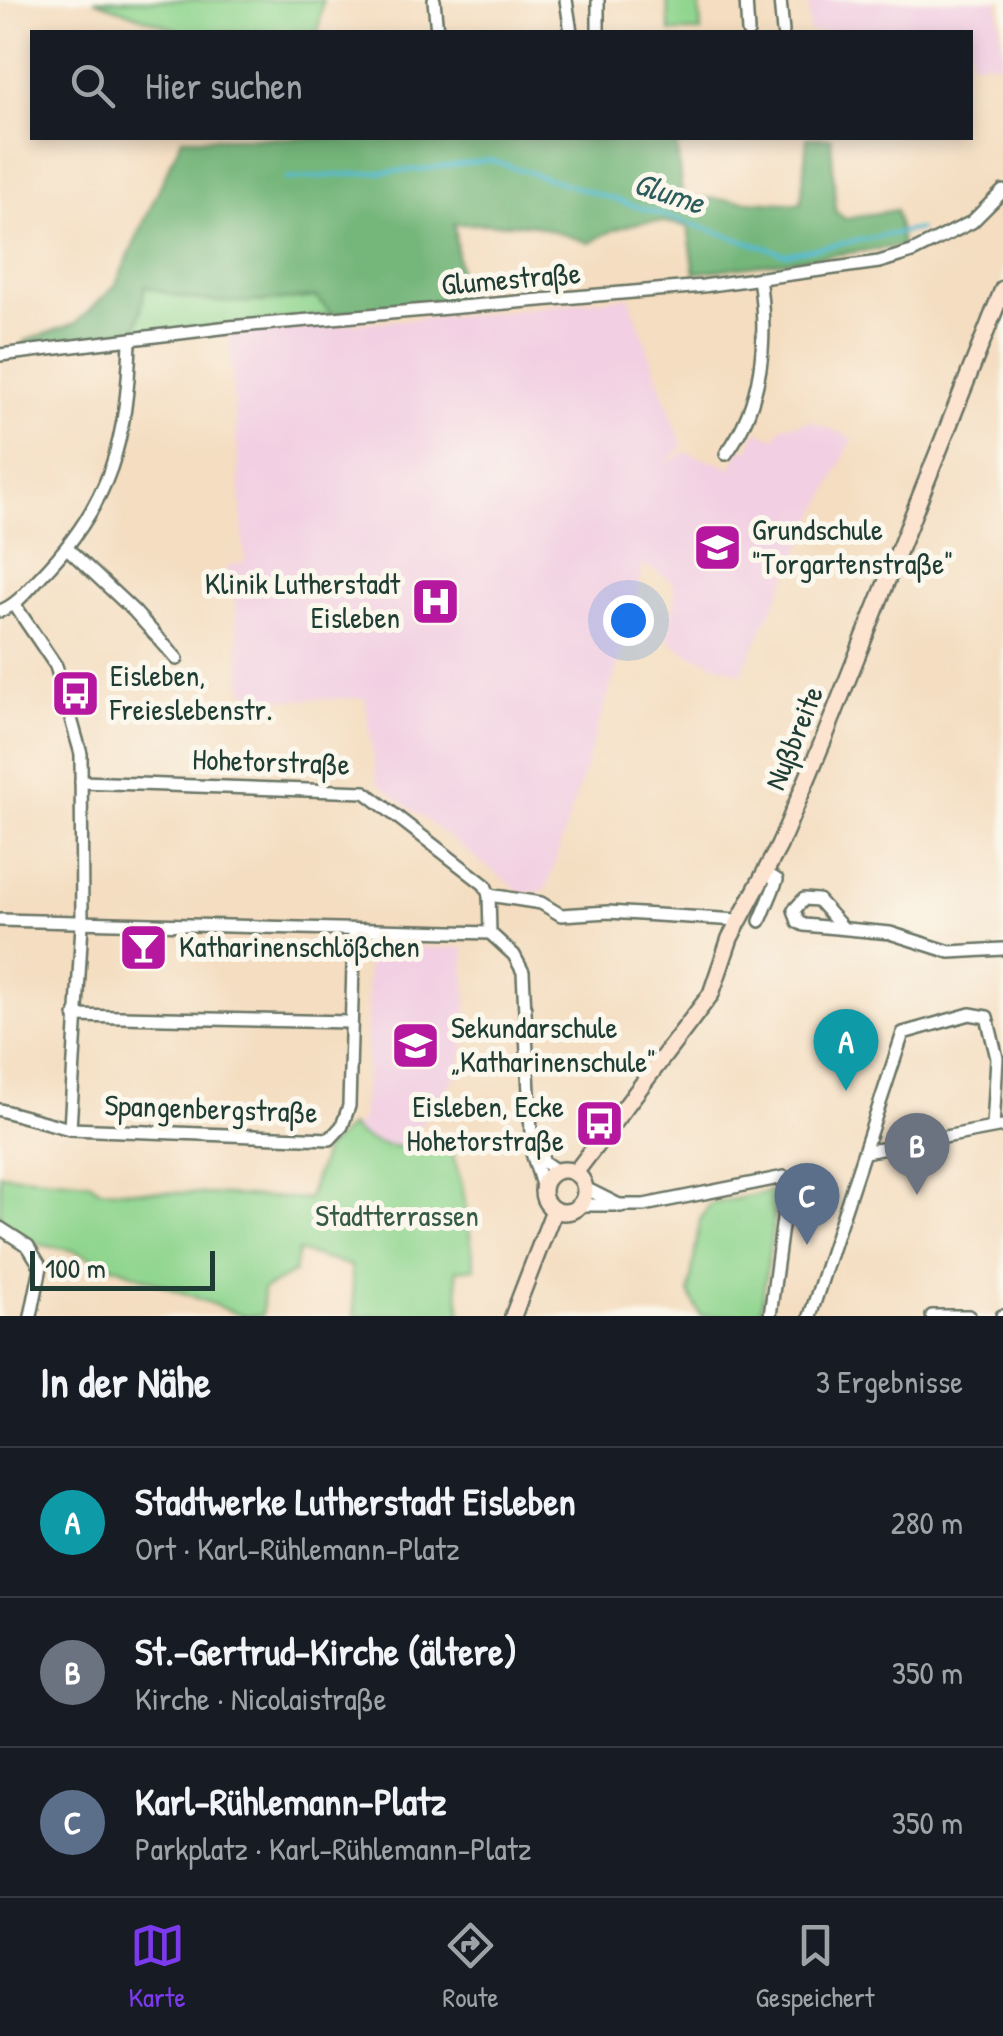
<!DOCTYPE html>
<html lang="de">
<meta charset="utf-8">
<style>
:root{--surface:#171b24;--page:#20242c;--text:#f1f3f6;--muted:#9ea1a6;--line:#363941;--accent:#7c3aed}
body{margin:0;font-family:"Patrick Hand",sans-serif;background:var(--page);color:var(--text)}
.scale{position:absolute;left:30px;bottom:25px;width:185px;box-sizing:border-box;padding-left:10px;border:5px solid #1f3d34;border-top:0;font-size:28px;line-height:35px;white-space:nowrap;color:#1f3d34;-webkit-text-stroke:8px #fbf7ec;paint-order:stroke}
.you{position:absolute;left:628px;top:620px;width:35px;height:35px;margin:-25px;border:8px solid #fff;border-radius:50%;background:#1a73e8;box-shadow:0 0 0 15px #1a73e833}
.badge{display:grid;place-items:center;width:65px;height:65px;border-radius:50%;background:var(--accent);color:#fff;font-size:32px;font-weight:700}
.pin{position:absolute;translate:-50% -82px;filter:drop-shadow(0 2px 5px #0008)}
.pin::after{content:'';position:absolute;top:52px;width:35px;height:30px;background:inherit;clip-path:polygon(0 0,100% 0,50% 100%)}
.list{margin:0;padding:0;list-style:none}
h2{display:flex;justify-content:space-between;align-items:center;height:130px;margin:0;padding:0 40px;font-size:42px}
h2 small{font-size:32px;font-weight:400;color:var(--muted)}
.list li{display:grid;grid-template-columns:65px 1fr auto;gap:30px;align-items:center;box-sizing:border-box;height:150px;padding:0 40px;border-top:2px solid var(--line)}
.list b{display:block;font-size:38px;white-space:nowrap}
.list p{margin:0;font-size:32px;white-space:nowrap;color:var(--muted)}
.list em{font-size:32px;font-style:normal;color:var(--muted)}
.icon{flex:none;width:55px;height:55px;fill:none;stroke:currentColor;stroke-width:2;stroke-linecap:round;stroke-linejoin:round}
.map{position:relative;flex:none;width:1003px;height:1316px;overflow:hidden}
.search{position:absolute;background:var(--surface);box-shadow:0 5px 15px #0003;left:30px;right:30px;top:30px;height:110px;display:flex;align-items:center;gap:25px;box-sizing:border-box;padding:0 35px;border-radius:0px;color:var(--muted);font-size:38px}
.sheet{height:580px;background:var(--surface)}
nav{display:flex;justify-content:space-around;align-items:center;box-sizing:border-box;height:140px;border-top:2px solid var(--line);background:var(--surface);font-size:28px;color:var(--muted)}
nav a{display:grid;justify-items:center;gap:5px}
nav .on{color:var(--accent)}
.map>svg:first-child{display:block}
.built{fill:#f2cfe2}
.green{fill:#90d58f;stroke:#588962;stroke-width:2.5}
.forest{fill:#74b67a;stroke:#4a7a57;stroke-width:2.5}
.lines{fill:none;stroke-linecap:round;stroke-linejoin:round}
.stream{stroke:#54bbd2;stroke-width:4}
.street-casing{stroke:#6a7565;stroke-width:16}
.secondary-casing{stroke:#6a7565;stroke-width:20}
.street{stroke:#fff;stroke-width:11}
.secondary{stroke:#fde4d1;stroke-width:15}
.labels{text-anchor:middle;stroke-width:10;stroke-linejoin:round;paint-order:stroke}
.street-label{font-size:30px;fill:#1f3d34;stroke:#fbf7ec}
.poi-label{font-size:30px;fill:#1f3d34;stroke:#fbf7ec;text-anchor:start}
.park-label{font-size:30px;fill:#365b46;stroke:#fbf7ec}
.water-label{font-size:32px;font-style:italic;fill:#2c5c5c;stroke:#fbf7ec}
</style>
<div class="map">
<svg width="1003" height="1316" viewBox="0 0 1003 1316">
<rect width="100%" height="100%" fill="#fbf7ec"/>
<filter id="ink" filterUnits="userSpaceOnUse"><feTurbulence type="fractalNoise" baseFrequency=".01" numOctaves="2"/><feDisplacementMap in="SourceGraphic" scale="20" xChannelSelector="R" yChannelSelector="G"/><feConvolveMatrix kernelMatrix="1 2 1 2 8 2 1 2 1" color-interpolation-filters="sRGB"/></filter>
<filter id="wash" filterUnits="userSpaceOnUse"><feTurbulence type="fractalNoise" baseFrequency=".0048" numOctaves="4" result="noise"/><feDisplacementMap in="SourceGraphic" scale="40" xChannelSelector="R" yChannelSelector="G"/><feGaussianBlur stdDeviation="2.25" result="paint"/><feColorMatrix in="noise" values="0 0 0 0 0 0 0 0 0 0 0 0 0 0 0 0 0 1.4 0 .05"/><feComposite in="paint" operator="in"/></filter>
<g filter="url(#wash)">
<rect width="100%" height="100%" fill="#f4ddc0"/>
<!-- built -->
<g class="built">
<polygon points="808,0 998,0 1003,63 971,62 970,32 809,32"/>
<polygon points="629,296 683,447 662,466 686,452 732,468 741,447 749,451 756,431 776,438 782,426 811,421 853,438 741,674 683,651 668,639 675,600 673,581 643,565 632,620 546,890 523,894 377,783 365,698 276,700 243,691 233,583 228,582 227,566 245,562 229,333 494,313"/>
<polygon points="367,947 464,948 468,1025 459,1072 403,1148 357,1136 350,1126 360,1124 367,1065"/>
</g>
<!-- green -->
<g class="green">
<polygon points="94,0 323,0 318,32 183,32"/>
<polygon points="667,0 699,0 701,32 670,32"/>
<path d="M145,285C202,308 256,303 316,297L332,314L136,337Z"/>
<path d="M350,1126C369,1151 421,1148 451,1150L462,1184L475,1268L456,1270L461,1316H355L351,1266L298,1251L294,1272L263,1290L262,1316H243L75,1251L37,1244L0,1224V1174L89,1182L99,1189L308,1199L325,1149Z"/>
<polygon points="778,1190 760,1316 701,1316 689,1293 700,1220 710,1204"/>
</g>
<!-- forest -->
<path class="forest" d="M182,138H676L682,197L801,204L807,138H831L836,212L845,219L896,210L902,246L695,273L688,227C653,216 619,224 590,243L531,224H454L462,302L332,314L316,297C257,303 201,308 145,286L136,337L24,349L25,341L76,323L115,286Z"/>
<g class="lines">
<!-- stream -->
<polyline class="stream" points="286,179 426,169 490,160 786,254 919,229"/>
</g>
</g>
<g filter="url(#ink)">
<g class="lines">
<defs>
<g id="street">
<polyline points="434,0 437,32"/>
<polyline points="566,0 571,32"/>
<polyline points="598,0 598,32"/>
<polyline points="746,0 748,32"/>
<polyline points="780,0 783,32"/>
<polyline points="0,355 229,327 703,286 879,262 912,252 972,222 1003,191"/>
<path d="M726,454C763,404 768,338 759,278"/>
<polyline points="67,548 134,611 177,659"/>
<polyline points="14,604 56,666 81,754 82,924 70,1129"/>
<path d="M0,611C17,605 29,589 41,576C112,503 127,439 130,341"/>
<polyline points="81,782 365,792 485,885 489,895"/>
<polyline points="489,895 541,903 561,915 608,912 738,920"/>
<polyline points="489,895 490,933"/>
<polyline points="0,920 490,933 514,955 523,972 532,1153 543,1188"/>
<polyline points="760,921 777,880 766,873"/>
<polyline points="843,928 818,900 804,899 794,910 798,922 804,925 890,933 950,952 1003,949"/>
<polyline points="75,1016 349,1022"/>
<polyline points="0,1110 70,1129 330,1139 342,1126 349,1106 354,931"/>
<polyline points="535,1141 544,1162 557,1171"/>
<polyline points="865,1152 1003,1126"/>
<polyline points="585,1188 621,1206"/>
<polyline points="580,1205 644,1205 784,1177 787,1189 770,1316"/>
<polyline points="0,1228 28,1246 41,1267 31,1316"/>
<polyline points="810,1316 903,1033 970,1014 987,1017 997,1058 993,1127"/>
<polyline points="932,1316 969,1316"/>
<polyline points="1002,1316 1003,1316"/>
</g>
<g id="secondary">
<circle cx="564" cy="1191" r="21"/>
<polyline points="575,1173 711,994 730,938 779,846 823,741 1003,289"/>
<polyline points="513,1316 554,1210"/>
</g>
</defs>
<!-- street casing -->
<use href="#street" class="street-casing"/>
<!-- secondary casing -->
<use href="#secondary" class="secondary-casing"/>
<!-- street -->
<use href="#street" class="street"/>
<!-- secondary -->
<use href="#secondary" class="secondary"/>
</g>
</g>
<!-- icons -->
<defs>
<symbol id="school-square" viewBox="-11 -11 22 22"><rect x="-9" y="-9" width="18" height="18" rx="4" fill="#b5179e" stroke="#fbf7ec"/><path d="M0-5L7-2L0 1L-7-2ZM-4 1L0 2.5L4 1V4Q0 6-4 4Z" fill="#fff"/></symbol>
<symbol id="hospital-square" viewBox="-11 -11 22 22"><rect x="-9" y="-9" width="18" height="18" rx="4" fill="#b5179e" stroke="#fbf7ec"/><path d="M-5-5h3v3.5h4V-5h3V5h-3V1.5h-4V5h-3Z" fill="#fff"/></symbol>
<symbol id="bus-square" viewBox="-11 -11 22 22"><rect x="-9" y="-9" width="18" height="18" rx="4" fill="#b5179e" stroke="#fbf7ec"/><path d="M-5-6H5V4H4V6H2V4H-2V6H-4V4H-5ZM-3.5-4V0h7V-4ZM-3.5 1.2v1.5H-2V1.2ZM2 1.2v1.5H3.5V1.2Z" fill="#fff"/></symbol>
<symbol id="bar-square" viewBox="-11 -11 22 22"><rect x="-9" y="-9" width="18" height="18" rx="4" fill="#b5179e" stroke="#fbf7ec"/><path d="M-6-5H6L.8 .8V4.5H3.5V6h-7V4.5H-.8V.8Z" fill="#fff"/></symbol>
</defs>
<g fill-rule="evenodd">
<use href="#school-square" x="690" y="520" width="55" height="55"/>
<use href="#hospital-square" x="408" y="574" width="55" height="55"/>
<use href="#bus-square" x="48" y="666" width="55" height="55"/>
<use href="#bar-square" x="116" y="920" width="55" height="55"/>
<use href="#school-square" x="388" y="1018" width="55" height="55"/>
<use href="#bus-square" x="572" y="1096" width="55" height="55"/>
</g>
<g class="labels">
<!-- street labels -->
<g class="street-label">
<text transform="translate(511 279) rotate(-5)" y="10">Glumestraße</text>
<text transform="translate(794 738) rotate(-68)" y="10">Nußbreite</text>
<text transform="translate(271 762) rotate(2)" y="10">Hohetorstraße</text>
<text transform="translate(211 1109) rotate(2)" y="10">Spangenbergstraße</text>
</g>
<!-- poi labels -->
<g class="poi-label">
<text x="752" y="540">Grundschule<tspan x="752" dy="34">"Torgartenstraße"</tspan></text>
<text x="400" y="594" text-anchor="end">Klinik Lutherstadt<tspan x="400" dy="34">Eisleben</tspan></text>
<text x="110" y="686">Eisleben,<tspan x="110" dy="34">Freieslebenstr.</tspan></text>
<text x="179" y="957">Katharinenschlößchen</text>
<text x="451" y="1038">Sekundarschule<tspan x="451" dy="34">„Katharinenschule"</tspan></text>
<text x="564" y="1117" text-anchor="end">Eisleben, Ecke<tspan x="564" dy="34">Hohetorstraße</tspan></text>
</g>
<!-- park labels -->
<g class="park-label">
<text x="397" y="1226">Stadtterrassen</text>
</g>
<!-- water labels -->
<g class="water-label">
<text transform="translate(669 193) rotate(18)" y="11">Glume</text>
</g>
</g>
</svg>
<div class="scale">100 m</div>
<div class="you"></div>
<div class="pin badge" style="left:846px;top:1091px;background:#0f9aa8">A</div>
<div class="pin badge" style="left:917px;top:1195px;background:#6b7280">B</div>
<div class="pin badge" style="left:807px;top:1245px;background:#5c6f8a">C</div>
<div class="search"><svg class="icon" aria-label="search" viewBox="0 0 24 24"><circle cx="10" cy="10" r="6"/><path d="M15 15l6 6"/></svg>Hier suchen</div>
</div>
<section class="sheet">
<h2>In der Nähe<small>3 Ergebnisse</small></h2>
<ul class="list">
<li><span class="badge" style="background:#0f9aa8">A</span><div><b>Stadtwerke Lutherstadt Eisleben</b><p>Ort · Karl-Rühlemann-Platz</p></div><em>280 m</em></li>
<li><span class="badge" style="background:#6b7280">B</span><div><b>St.-Gertrud-Kirche (ältere)</b><p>Kirche · Nicolaistraße</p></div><em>350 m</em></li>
<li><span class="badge" style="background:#5c6f8a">C</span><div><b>Karl-Rühlemann-Platz</b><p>Parkplatz · Karl-Rühlemann-Platz</p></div><em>350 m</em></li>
</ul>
</section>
<nav>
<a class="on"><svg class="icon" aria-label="map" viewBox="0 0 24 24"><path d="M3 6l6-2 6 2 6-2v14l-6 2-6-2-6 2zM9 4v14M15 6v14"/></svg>Karte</a>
<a><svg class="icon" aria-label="directions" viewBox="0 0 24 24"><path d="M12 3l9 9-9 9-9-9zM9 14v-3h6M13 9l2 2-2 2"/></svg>Route</a>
<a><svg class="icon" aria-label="saved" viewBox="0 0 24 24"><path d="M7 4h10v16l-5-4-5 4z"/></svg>Gespeichert</a>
</nav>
